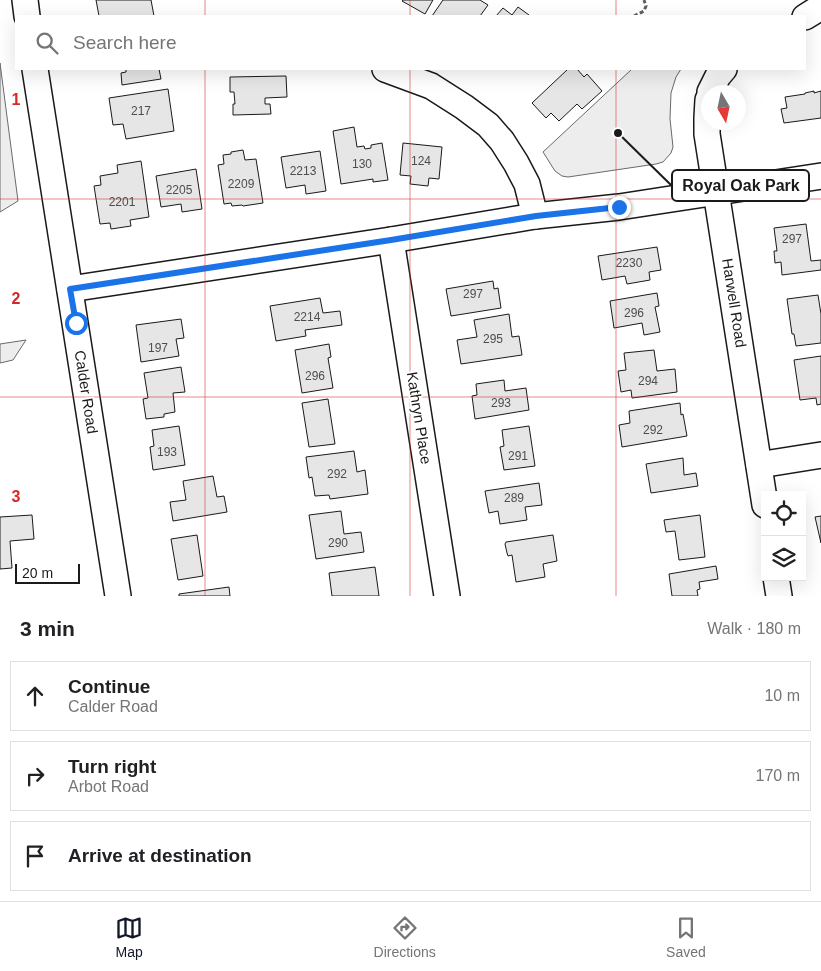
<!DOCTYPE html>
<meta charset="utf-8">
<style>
:root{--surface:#fff;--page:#f2f2f2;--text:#202124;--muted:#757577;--line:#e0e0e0;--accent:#111827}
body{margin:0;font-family:Helvetica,sans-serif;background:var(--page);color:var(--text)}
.controls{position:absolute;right:15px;bottom:15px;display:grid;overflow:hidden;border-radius:0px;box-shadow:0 5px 20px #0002}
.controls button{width:45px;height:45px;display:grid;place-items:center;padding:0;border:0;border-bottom:1px solid var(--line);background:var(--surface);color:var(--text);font:25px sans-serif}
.compass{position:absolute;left:701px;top:85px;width:45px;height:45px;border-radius:50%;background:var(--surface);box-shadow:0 5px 20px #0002;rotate:171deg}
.scale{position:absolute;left:15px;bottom:12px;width:65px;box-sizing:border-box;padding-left:5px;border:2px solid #1a1a1a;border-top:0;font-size:14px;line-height:18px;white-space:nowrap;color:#1a1a1a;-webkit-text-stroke:4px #fff;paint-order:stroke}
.stop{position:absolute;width:15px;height:15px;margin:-11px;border:4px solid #1a73e8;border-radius:50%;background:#fff}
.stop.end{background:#1a73e8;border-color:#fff;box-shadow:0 1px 5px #0008}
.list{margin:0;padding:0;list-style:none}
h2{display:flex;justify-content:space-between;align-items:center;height:65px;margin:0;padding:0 20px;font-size:21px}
h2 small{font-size:16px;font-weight:400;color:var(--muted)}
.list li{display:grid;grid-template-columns:32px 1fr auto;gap:15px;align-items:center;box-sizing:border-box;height:70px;margin:0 10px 10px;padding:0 10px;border:1px solid var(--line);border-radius:0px}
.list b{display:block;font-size:19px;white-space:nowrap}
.list p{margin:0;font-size:16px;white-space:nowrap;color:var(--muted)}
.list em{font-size:16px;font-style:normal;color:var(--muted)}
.icon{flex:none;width:28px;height:28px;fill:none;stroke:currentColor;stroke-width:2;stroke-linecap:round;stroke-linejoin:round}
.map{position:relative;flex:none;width:821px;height:596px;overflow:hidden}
.search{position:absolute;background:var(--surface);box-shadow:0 5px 20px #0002;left:15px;right:15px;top:15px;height:55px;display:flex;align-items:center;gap:12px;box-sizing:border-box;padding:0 18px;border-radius:0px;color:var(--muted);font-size:19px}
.sheet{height:305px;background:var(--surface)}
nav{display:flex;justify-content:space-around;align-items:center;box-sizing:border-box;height:70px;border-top:1px solid var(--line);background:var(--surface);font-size:14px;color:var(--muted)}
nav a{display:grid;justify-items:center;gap:2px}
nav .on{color:var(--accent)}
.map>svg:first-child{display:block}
.built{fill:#ededed;stroke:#6a6a6a}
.building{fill:#e6e6e6;stroke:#1a1a1a}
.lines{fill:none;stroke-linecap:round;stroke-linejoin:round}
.minor-casing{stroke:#1a1a1a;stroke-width:28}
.path{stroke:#5f5f5f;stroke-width:3;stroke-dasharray:4 2.5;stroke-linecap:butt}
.minor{stroke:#fff;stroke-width:25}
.route{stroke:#1a73e8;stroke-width:6}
.grid{fill:none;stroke:#d62828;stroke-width:1;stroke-opacity:0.55}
.labels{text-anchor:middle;stroke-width:4;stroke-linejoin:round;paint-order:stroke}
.number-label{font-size:12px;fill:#4d4d4d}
.street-label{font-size:15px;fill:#1a1a1a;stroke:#fff}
.grid-label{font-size:16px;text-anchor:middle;font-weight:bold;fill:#d62828;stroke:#fff;stroke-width:4;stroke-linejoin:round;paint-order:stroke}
.leader{fill:none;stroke:#1a1a1a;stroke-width:2}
.callout-dot{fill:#1a1a1a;stroke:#fff;stroke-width:2}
.callout{fill:#fff;stroke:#1a1a1a;stroke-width:2}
.callout-label{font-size:16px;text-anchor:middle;font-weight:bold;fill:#1a1a1a}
</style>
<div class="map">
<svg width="821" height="596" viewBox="0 0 821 596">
<rect width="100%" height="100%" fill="#fff"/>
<!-- built -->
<g class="built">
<polygon points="0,63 18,201 0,212"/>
<polygon points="632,69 681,69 676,77 671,93 670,119 673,147 671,153 663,162 656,164 568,177 562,176 555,171 543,152"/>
<polygon points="26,340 13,360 0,363 0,344"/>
</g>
<!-- building -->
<g class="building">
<polygon points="96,0 151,0 154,16 99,16"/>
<polygon points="403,0 433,0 425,14 402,1"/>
<polygon points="443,0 480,0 488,5 480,16 432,16"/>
<polygon points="518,7 529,15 528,16 496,16 503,8 512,15"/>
<polygon points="126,69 161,69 159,69 161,79 122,85 121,73 126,72"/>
<polygon points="568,69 577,69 584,77 587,74 602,91 582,109 577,104 559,121 551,113 546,118 532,103"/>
<polygon points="286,76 287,97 265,98 265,104 270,104 271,114 233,115 233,104 235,104 234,92 230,92 230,77"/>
<polygon points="168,89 174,131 126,139 123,124 113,125 109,98"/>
<polygon points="814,91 814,93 821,91 821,118 784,123 781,109 787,108 785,97 805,94 805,93"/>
<polygon points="354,127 357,147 364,146 365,149 371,148 371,145 382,143 388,180 373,182 373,179 341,184 333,131"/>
<polygon points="403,143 442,147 439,179 429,178 428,186 410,184 411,176 400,175"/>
<polygon points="243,150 245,160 256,159 263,203 243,206 242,205 232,206 231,203 224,204 218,165 224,164 223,155 231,154 231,152"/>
<polygon points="320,151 326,191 306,194 305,185 286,188 281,157"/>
<polygon points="141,161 149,217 130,220 131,226 111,229 110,223 100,224 94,186 101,185 100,176 118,173 117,165"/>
<polygon points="196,169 202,209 182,212 181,204 161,207 156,176"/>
<polygon points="806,224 811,261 821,260 821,270 782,275 781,262 775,263 774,251 777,251 774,228"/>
<polygon points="657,247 661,270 649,272 650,280 627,284 625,276 602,280 598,256"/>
<polygon points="493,281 494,289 498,288 501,308 451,316 446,289"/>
<polygon points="657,293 659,306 655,307 660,332 644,335 642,323 614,328 610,301"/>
<polygon points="818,295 821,314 821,343 796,346 794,334 792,334 787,299"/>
<polygon points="320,298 323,313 340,311 342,325 305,330 306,336 276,341 270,306"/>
<polygon points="509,314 512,337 519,336 522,355 461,364 457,340 477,337 474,320"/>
<polygon points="181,319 184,338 176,339 179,356 141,362 136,325"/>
<polygon points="329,344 331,357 328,358 333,388 302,393 295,350"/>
<polygon points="654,350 657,371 675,369 677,392 632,398 631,390 621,392 618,371 626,370 624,353"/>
<polygon points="821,356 821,404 817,405 816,398 800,400 794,360"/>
<polygon points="181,367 185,392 173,393 175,412 164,414 164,417 146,419 143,399 148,398 144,373"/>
<polygon points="504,380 505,391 526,388 529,410 475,419 472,396 477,395 476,384"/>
<polygon points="328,399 335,444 309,447 302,403"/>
<polygon points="680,403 681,415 683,414 687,436 622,447 619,425 630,423 629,411"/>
<polygon points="179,426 185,465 153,470 150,447 154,446 152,430"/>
<polygon points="529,426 535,466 504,470 500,447 504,446 502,430"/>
<polygon points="354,451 357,472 365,470 368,494 330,499 329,495 315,496 312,477 309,478 306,457"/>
<polygon points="683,458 684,475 696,473 698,486 651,493 646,464"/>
<polygon points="213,476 217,497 224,496 227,512 173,521 170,502 186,500 183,481"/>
<polygon points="539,483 542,505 525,507 527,520 500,524 498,511 489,513 485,491"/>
<polygon points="341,511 344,534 361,532 364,552 316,559 309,515"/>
<polygon points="32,515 34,539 10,541 12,568 0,569 0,517"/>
<polygon points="700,515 705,557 679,560 675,531 666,532 664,520"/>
<polygon points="821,516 821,543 815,517"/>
<polygon points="197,535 203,576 178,580 171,539"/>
<polygon points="553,535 557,561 543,564 545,577 516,582 512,555 508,556 507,553 505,544 506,542"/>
<polygon points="716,566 718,579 699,582 700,589 697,590 698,596 672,596 669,574"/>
<polygon points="375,567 379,596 332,596 329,573"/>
<polygon points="229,587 230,596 179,596 179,594"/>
</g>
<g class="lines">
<defs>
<g id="minor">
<polyline points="25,0 27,16"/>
<polyline points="805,17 821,7"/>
<polyline points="35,69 118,596"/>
<polyline points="385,69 431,86 464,107 488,125 502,141 516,163 527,184 535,216"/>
<polyline points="710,92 718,76 724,69"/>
<polyline points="708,100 707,118 707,134 765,505"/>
<polyline points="391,240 447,596"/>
<polyline points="70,289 391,240 535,216 619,207 821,176"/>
<polyline points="759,465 821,455"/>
<polyline points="776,577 779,596"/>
</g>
</defs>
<!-- minor casing -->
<use href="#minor" class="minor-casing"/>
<!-- path -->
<polyline class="path" points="634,16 644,11 646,6 644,0"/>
<!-- minor -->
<use href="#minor" class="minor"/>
</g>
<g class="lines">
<!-- route -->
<polyline class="route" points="76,323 70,289 391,240 536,216 619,207"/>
</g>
<!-- grid -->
<path class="grid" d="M205,0V16M410,0V16M616,0V16M205,69V596M410,69V596M616,69V596M0,199H821M0,397H821"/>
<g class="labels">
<!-- number labels -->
<g class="number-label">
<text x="141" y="115">217</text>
<text x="421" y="165">124</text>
<text x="362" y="168">130</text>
<text x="303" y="175">2213</text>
<text x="241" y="188">2209</text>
<text x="179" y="194">2205</text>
<text x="122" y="206">2201</text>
<text x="792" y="243">297</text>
<text x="629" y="267">2230</text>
<text x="473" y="298">297</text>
<text x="634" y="317">296</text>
<text x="307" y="321">2214</text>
<text x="493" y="343">295</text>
<text x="158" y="352">197</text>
<text x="315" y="380">296</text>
<text x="648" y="385">294</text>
<text x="501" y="407">293</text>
<text x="653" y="434">292</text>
<text x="167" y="456">193</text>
<text x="518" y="460">291</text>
<text x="337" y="478">292</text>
<text x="514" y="502">289</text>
<text x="338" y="547">290</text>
</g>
<!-- street labels -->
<g class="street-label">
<text transform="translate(734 303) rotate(81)" y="5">Harwell Road</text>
<text transform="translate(86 392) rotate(81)" y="5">Calder Road</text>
<text transform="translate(419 418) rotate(81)" y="5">Kathryn Place</text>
</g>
</g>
<g class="grid-label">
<text x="16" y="105">1</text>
<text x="16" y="304">2</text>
<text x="16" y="502">3</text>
</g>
<!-- callouts -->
<path class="leader" d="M618 133L672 186"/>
<circle class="callout-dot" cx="618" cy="133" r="5"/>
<rect class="callout" x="672" y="170" width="137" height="31" rx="5"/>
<g class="callout-label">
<text x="741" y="191">Royal Oak Park</text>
</g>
</svg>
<div class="controls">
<button><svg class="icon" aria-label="locate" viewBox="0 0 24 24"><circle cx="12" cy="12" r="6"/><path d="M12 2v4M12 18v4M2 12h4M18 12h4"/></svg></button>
<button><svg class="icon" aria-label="layers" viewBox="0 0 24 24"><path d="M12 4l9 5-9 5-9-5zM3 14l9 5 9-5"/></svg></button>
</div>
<svg class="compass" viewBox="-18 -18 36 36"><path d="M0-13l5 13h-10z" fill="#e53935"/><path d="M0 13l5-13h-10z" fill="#757577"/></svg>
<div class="scale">20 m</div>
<div class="stop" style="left:76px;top:323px"></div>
<div class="stop end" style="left:619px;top:207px"></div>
<div class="search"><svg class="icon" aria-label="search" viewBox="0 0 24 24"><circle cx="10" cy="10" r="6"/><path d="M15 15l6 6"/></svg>Search here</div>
</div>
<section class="sheet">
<h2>3 min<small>Walk · 180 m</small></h2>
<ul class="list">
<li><svg class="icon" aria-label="ahead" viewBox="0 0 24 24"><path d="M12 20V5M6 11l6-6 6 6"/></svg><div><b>Continue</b><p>Calder Road</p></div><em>10 m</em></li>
<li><svg class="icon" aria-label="right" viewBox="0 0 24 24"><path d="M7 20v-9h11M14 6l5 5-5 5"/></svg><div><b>Turn right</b><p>Arbot Road</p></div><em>170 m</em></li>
<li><svg class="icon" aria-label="arrive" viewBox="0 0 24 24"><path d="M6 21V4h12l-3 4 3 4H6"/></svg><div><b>Arrive at destination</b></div></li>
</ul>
</section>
<nav>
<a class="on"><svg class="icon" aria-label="map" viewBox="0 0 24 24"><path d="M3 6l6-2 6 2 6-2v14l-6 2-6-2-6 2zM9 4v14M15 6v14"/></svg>Map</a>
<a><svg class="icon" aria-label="directions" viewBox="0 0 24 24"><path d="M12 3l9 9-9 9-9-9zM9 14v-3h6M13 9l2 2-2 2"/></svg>Directions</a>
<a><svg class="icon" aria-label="saved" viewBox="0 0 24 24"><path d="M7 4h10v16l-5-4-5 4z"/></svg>Saved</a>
</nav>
